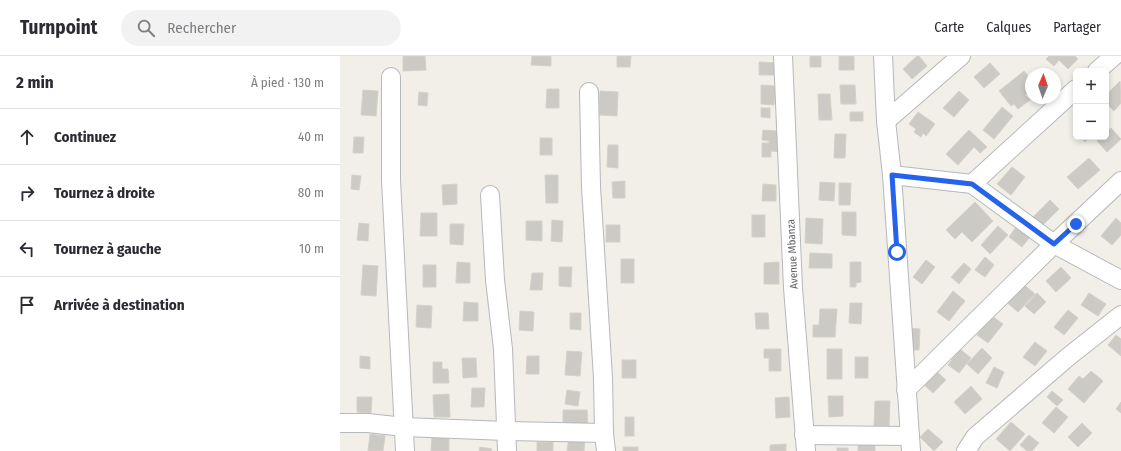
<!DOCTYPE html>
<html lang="fr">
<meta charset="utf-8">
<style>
:root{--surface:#fff;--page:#f2f2f3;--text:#2b2b33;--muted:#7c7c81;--line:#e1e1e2}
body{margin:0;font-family:"Fira Sans Condensed",sans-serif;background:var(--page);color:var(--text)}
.controls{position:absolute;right:12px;top:12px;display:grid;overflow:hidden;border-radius:6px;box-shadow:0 2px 6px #0003}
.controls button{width:36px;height:36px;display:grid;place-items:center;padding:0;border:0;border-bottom:1px solid var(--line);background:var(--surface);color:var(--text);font:20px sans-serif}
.compass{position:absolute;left:685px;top:12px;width:36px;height:36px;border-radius:50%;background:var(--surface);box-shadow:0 2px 6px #0003;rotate:2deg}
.stop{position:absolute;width:12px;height:12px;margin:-9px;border:3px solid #2563eb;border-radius:50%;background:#fff}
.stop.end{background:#2563eb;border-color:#fff;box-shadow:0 1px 4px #0008}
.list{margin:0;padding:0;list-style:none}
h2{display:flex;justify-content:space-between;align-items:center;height:52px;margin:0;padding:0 16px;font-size:17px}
h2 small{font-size:13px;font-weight:400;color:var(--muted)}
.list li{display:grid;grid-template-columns:26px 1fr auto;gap:12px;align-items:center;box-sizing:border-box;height:56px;padding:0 16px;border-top:1px solid var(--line)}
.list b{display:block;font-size:15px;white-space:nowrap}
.list em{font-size:13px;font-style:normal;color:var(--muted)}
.icon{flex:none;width:22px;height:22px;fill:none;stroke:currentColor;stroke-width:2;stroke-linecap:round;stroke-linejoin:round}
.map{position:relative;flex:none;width:781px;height:395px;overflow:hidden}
header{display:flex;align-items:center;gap:24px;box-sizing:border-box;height:56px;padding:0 20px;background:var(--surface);border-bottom:1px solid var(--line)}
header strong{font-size:19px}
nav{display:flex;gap:22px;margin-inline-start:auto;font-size:14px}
.search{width:280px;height:36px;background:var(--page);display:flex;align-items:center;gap:10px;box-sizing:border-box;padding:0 14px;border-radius:22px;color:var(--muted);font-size:15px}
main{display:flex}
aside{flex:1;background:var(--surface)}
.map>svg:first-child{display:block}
.building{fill:#cccac5;stroke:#d6d1c6}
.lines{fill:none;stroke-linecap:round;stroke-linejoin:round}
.minor-casing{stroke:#b5b8bc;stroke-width:20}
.minor{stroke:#fff;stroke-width:18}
.route{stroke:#2563eb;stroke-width:5}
.labels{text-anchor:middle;stroke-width:4;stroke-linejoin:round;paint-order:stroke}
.street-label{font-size:11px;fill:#5f6368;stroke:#fff}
</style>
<header>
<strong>Turnpoint</strong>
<div class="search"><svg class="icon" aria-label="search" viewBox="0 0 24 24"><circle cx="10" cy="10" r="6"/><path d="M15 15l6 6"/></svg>Rechercher</div>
<nav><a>Carte</a><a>Calques</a><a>Partager</a></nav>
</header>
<main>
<aside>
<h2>2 min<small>À pied · 130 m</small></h2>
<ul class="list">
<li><svg class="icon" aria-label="ahead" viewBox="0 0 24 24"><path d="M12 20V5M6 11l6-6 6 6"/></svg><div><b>Continuez</b></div><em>40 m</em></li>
<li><svg class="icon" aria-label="right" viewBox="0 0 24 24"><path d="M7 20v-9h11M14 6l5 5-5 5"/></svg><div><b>Tournez à droite</b></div><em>80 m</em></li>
<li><svg class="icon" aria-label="left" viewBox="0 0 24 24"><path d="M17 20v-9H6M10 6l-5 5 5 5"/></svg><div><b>Tournez à gauche</b></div><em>10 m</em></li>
<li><svg class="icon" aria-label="arrive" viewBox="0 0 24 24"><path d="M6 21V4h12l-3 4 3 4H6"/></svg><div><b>Arrivée à destination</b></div></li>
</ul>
</aside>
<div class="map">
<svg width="781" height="395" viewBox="0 0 781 395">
<rect width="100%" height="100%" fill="#f1efe8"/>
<!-- building -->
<g class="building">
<polygon points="63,0 85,0 86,14 63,15"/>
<polygon points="192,0 211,0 211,10 191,9"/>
<polygon points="277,0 291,0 290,11 277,11"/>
<rect x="470" y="0" width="11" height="11"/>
<rect x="499" y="0" width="15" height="14"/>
<polygon points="577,0 579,0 587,10 572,23 563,13"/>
<polygon points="709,0 735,0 738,3 728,13 719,4 714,10 706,3"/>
<polygon points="419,6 438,7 438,19 419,19"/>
<polygon points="650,7 660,18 644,32 634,21"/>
<polygon points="684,15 691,24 691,35 685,39 690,44 678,53 674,48 671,50 659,35"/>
<polygon points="780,25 781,47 774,55 766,47 766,39"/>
<polygon points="421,29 435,30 434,49 421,48"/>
<polygon points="500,29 515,29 516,48 501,48"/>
<polygon points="207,33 219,33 219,52 206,52"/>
<polygon points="23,34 38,35 36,60 21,59"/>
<polygon points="260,35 278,36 277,60 259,59"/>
<polygon points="619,35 629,44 614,61 603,52"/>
<polygon points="79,36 88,37 87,50 78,49"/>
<polygon points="478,38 490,38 492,64 479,64"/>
<polygon points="662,51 673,60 654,83 643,74"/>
<polygon points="421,52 430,52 430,62 421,61"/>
<rect x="510" y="56" width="13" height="9"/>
<polygon points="578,56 595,68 586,80 583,77 581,81 574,76 576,73 569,68"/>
<polygon points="771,72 781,83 767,96 757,85 761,81 766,81 766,77"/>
<polygon points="423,74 438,75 440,96 431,95 431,101 422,101 422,87 429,87 429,85 422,84"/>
<polygon points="629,74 647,91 640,97 634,91 618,109 606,98"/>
<polygon points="495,78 506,78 505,102 494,102"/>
<polygon points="14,81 24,81 23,97 13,97"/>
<polygon points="740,81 750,81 745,86"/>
<rect x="200" y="82" width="12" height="17"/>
<polygon points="268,89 278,89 278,112 267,111"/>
<polygon points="749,102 760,114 738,133 727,121"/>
<polygon points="672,111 685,121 671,139 657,128"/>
<polygon points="12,119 21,120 19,134 11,133"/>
<polygon points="205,119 218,119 218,147 206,147"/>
<polygon points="285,125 285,142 273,142 272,126"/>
<polygon points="480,126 495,127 494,145 479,144"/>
<polygon points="499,127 511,127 510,149 499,149"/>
<polygon points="117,128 117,148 103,149 102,129"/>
<polygon points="423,128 436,129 436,145 422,145"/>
<polygon points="710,144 719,153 702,170 693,161"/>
<polygon points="635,146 653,165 632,186 622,176 615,183 606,174"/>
<polygon points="502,156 516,156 516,180 502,179"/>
<polygon points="81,157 97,157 97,180 80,180"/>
<rect x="412" y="159" width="13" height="22"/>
<polygon points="466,162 483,163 482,188 465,187"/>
<polygon points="776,162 781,167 781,179 772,189 761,180"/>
<polygon points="212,164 223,165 222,186 211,185"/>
<polygon points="186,165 202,165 202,185 186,184"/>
<polygon points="19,167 29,168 28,185 17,184"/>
<polygon points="110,168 124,168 123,189 110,188"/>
<rect x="266" y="169" width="14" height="17"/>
<polygon points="658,170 668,179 650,198 641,189"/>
<polygon points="676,171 690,181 682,191 669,181"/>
<polygon points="470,197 492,198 492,212 469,212"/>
<polygon points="645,201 654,209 645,221 635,214"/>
<rect x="281" y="203" width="13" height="24"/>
<polygon points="586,204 595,211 582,228 573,221"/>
<polygon points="117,206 130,207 130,227 116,227"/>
<polygon points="439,206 439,228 424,228 424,207"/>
<polygon points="510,206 521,206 521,226 516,227 516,231 510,231"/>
<polygon points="624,207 631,213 619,228 611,221"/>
<polygon points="23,209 38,210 36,240 21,239"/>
<rect x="83" y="209" width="13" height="22"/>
<polygon points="219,211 232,211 231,231 219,230"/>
<polygon points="721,211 731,222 716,236 706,225"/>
<polygon points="192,217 203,217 202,234 190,234"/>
<polygon points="682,227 695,238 678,256 665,245"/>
<polygon points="613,235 625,245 609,265 597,256"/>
<polygon points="697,237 706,246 694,258 685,250"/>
<polygon points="749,237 766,248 758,260 741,249"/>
<polygon points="124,246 138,247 138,265 123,265"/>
<polygon points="510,247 522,247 521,268 509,267"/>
<polygon points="77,249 92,250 91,272 76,271"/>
<polygon points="480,253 497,253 495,281 473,281 473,269 479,269"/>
<polygon points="728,254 738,262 724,279 714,271"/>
<polygon points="180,255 194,256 193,275 179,274"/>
<polygon points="230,257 241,257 241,274 230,273"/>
<polygon points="415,257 428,257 429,273 416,273"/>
<polygon points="651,259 663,268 648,287 637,279"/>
<polygon points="567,272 580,273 579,294 566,294"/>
<polygon points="776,279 781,283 781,300 768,289"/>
<polygon points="695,286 707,295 695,310 683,301"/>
<polygon points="642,292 652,302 638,318 627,308"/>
<polygon points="424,293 441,293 441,315 429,315 429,302 424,302"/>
<rect x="487" y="293" width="15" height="30"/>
<polygon points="620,293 631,302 619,317 608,309"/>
<polygon points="227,295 242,296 240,320 225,319"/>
<polygon points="20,300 30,301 30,313 20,312"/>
<polygon points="187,300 199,300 199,318 186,318"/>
<rect x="515" y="301" width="13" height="21"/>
<polygon points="122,302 136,302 137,321 123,322"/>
<rect x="282" y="304" width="14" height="18"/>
<polygon points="93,306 102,306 102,313 108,313 109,327 93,327"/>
<polygon points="654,311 664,316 657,332 646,327"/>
<polygon points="595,314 606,324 593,337 582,327"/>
<polygon points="751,315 763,325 744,347 728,333 739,320 743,323"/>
<polygon points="631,330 642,343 625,358 614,346"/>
<polygon points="132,332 145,332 144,351 131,351"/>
<polygon points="227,334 240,336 238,350 225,348"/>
<polygon points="712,335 723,344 717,350 707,341"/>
<polygon points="109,338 110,361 94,361 93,339"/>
<polygon points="488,340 503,340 503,360 489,361"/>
<polygon points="17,341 32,341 31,357 17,356"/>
<polygon points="449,341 450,361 436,362 435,342"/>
<polygon points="535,345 550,345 549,370 534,370"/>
<polygon points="781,346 781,357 776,353"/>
<polygon points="716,351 728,361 714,377 702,367"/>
<polygon points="223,354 247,354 248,373 223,373"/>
<rect x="285" y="361" width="9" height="19"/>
<polygon points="671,366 685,378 670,395 656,383"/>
<polygon points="742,367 752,377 738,391 728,381"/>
<polygon points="588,373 603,386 594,395 580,381"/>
<polygon points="30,378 45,380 43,395 28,395"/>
<polygon points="689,379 699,387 692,395 687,395 680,389"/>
<polygon points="92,381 109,381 109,395 91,395"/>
<polygon points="229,381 245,383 244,395 227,395"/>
<rect x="197" y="386" width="16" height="9"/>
<rect x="518" y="387" width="17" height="8"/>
<polygon points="446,388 446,395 430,395 430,389"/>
<polygon points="140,391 152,393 151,395 139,395"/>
<rect x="283" y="391" width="15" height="4"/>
<rect x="497" y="392" width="11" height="3"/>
</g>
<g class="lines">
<defs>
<g id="minor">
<polyline points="443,0 453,232 466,395"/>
<polyline points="543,0 546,65 552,119 571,395"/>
<polyline points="757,15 774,0"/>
<polyline points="51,21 51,124 65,395"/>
<polyline points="249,36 251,131 263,322 264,377 266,395"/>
<polyline points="546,65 621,0"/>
<polyline points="552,119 632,128 714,188 781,224"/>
<polyline points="632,128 736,33"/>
<polyline points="150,139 155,224 163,293 167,395"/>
<polyline points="566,334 714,188 781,125"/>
<polyline points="0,367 28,367 64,371 166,375 264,377"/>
<polyline points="464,379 570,380"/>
<polyline points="626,395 635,381 728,301 781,259"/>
</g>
</defs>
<!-- minor casing -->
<use href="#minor" class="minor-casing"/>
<!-- minor -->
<use href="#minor" class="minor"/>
</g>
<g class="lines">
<!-- route -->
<polyline class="route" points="557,196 552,119 632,128 714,188 736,168"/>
</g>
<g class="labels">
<!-- street labels -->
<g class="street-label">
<text transform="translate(452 198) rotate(-93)" y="4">Avenue Mbanza</text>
</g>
</g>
</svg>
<div class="controls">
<button>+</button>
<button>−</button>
</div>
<svg class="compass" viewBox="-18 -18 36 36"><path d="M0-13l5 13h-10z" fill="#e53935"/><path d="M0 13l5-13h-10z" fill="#7c7c81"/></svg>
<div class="stop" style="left:557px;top:196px"></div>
<div class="stop end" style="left:736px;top:168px"></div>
</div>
</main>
